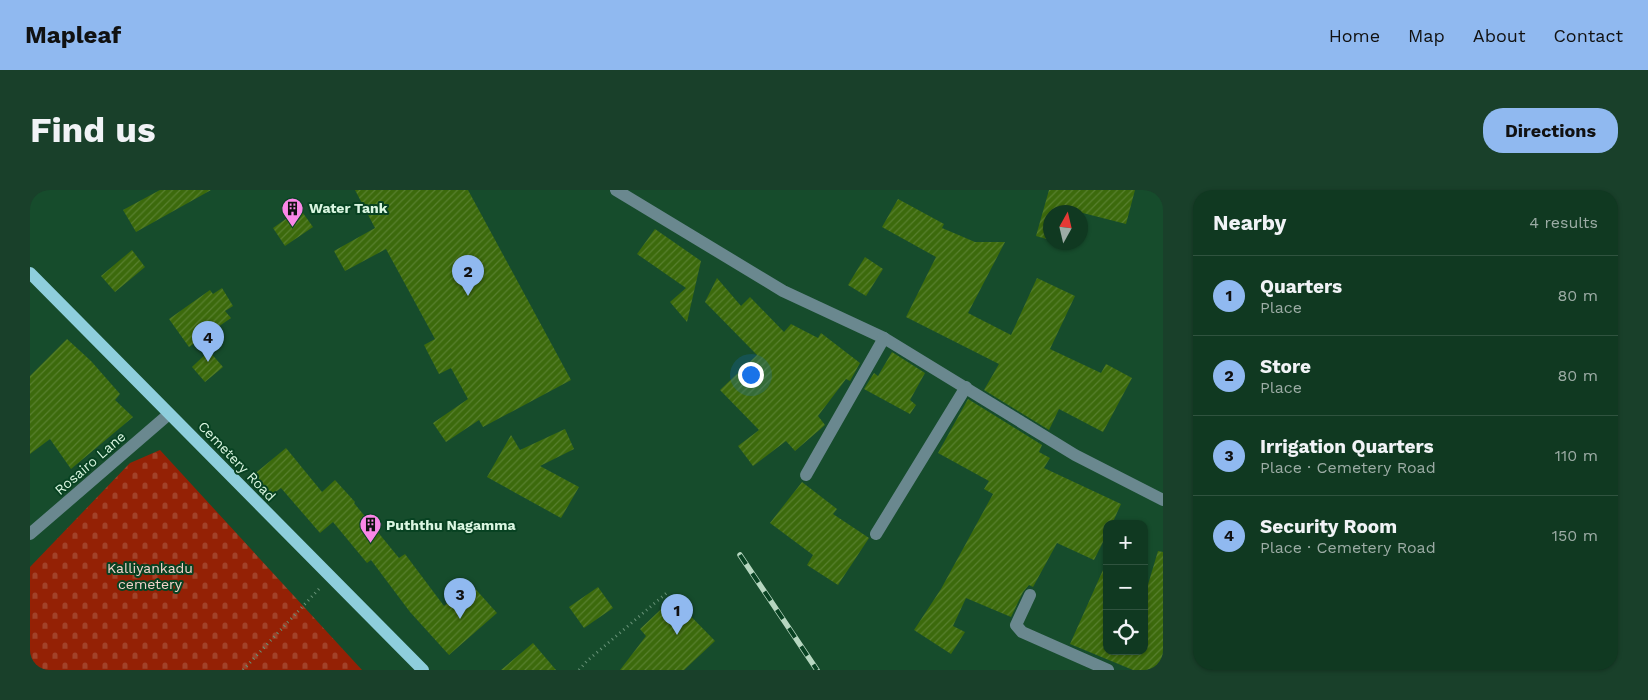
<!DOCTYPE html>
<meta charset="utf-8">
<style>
:root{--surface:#103921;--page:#19402a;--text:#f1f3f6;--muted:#9caca5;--line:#30533f;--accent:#90b9f0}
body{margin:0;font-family:"Work Sans",sans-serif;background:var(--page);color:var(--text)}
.controls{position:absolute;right:15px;bottom:15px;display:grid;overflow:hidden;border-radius:10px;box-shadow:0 1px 4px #0004}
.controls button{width:45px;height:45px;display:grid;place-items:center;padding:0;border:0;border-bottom:1px solid var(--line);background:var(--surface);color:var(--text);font:25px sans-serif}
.compass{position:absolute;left:1013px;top:15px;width:45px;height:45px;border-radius:50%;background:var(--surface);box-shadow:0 1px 4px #0004;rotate:8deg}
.you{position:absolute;left:720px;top:184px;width:18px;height:18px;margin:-12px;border:4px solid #fff;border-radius:50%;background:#1a73e8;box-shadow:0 0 0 8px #1a73e833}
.badge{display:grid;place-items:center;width:32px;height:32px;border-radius:50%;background:var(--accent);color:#111;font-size:16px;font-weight:700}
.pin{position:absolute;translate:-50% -41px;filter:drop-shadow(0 1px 2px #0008)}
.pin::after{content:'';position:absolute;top:26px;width:18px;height:15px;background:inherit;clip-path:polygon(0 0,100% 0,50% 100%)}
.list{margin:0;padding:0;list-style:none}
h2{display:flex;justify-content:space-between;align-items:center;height:65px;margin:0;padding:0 20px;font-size:21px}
h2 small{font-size:16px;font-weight:400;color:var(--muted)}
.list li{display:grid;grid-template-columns:32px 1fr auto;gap:15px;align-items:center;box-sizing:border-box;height:80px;padding:0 20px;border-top:1px solid var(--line)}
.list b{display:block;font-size:19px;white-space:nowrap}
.list p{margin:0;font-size:16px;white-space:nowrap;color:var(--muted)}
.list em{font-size:16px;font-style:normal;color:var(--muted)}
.icon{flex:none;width:28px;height:28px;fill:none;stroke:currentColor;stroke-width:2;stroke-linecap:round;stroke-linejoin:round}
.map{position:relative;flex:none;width:1133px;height:480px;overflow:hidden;border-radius:20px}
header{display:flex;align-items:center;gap:30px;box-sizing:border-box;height:70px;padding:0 25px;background:var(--accent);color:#111}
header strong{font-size:24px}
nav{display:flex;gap:28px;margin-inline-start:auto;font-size:18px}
.intro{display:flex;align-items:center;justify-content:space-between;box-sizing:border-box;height:120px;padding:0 30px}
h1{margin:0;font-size:35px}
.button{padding:12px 22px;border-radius:20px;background:var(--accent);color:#111;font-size:18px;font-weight:700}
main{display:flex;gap:30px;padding:0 30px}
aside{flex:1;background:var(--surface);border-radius:20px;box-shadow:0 1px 4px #0004}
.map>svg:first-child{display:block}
.cemetery{fill:url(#cemetery-stones)}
.building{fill:url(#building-hatch)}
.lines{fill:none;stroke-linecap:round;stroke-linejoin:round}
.path{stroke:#679277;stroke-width:3;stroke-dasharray:1 4;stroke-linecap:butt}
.minor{stroke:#6a888f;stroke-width:12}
.major{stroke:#8ecedc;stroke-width:12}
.rail-casing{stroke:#b6d7c0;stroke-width:5.5}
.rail{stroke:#084222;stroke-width:4;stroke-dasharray:11;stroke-linecap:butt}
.labels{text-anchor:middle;stroke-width:4;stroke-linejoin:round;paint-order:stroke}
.poi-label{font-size:14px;font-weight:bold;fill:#daf6e1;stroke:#084222;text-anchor:start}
.street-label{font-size:14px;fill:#daf6e1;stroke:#084222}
.park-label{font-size:14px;fill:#f3d3cb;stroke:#084222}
</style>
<header>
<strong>Mapleaf</strong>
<nav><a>Home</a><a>Map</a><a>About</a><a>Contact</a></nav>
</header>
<div class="intro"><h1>Find us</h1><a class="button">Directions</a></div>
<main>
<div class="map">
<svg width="1133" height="480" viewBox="0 0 1133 480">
<defs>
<pattern id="cemetery-stones" width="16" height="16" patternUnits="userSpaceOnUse" patternTransform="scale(1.25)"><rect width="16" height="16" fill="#942105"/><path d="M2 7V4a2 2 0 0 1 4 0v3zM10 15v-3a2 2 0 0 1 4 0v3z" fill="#a24229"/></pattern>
<pattern id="building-hatch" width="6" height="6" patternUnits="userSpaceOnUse" patternTransform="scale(1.25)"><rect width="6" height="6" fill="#3c6a0c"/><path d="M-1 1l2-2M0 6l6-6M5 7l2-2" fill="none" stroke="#58802f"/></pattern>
</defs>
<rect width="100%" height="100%" fill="#164c2c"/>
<!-- cemetery -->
<polygon class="cemetery" points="130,260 332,480 0,480 0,377 100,273"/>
<!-- building -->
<g class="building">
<polygon points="130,0 181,0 106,42 93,20"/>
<polygon points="325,0 438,0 541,190 453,237 449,230 416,252 403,233 438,209 421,178 409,184 394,155 405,149 356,59 315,81 304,61 345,38"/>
<polygon points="1019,0 1105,0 1096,34 1045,21 1044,22 1020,22 1020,50 1006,46"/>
<polygon points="868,9 914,34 912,38 945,52 975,52 938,123 981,145 1007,88 1045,106 1020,159 1071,183 1076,174 1102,188 1073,242 1029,219 1019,240 954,200 969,174 876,127 906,67 852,37"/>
<polygon points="270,19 283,37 255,56 243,38"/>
<polygon points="625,39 671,71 657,132 640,112 656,98 607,64"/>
<polygon points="102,60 115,77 85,102 71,86"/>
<polygon points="835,67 853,79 836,106 818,95"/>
<polygon points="687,88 711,116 720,107 754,142 761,134 788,148 791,143 830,173 820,191 816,189 788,226 795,235 765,261 756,251 723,276 708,256 729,240 690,200 727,165 675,112"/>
<polygon points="192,98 203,116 195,121 201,128 159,157 139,129 180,100 183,104"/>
<polygon points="37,149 61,171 90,204 85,210 103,227 41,279 20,249 0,264 0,186"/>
<polygon points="179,161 193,177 175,192 162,177"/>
<polygon points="862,162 895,183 880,210 886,215 880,224 834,199 844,183 848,186"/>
<polygon points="938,209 1012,255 1009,262 1020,268 1014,278 1091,314 1082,334 1077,334 1077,344 1064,370 1027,353 1003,397 999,395 993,402 981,427 936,408 923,436 935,442 921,464 884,440 911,399 963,304 954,299 959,291 908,263"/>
<polygon points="535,239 544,259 510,276 549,297 531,328 457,287 481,245 490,260"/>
<polygon points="256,258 292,302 305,290 325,312 324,313 369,368 375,364 414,416 440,393 467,423 419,465 380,422 341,370 337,373 303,332 290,343 251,298 240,306 223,285"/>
<polygon points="772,292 807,319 803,324 839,348 808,395 777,375 783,365 740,333"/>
<polygon points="1128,361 1133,362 1133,480 1103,480 1040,454 1077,371 1077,461 1114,461 1114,408"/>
<polygon points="568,397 583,418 554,438 539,417"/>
<polygon points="643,408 685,451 654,480 590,480 616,446 610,439"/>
<polygon points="503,453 526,480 471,480"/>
</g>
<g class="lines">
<!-- path -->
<g class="path">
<polyline points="213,480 289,399"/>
<polyline points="549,480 557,471 639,401"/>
</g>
<!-- minor -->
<g class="minor">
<polyline points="586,0 753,101 854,148 1045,265 1133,310"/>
<polyline points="776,285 854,148"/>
<polyline points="0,344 139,224"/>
<polyline points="846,344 936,197"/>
<polyline points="1000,405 986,435 992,442 1078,480"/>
</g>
<!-- major -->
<polyline class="major" points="0,83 393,480"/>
<defs>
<polyline id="rail" points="710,365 787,480"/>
</defs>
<!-- rail casing -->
<use href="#rail" class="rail-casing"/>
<!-- rail -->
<use href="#rail" class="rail"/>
</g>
<!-- icons -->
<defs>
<symbol id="building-pin" viewBox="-11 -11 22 30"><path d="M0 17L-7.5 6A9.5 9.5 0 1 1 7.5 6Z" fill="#fa87e7" stroke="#084222"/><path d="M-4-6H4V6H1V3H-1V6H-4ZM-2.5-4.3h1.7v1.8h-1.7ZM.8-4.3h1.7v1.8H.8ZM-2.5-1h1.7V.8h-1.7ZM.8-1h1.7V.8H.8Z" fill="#111"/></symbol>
</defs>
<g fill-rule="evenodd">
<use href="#building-pin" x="250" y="6" width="25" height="34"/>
<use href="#building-pin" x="328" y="322" width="25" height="34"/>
</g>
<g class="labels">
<!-- poi labels -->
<g class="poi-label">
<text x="279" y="23">Water Tank</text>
<text x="356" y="340">Puththu Nagamma</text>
</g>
<!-- street labels -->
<g class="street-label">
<text transform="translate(207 271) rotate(46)" y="5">Cemetery Road</text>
<text transform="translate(60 273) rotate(-41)" y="5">Rosairo Lane</text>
</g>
<!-- park labels -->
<g class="park-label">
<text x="120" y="383">Kalliyankadu<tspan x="120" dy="16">cemetery</tspan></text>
</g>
</g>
</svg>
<div class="controls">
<button>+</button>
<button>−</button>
<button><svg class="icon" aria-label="locate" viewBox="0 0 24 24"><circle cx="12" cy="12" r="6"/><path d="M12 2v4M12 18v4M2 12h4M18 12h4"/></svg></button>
</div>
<svg class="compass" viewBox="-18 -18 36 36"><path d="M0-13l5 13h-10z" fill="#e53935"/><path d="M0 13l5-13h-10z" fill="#9caca5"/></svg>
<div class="you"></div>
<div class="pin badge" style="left:647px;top:445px">1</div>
<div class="pin badge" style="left:438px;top:106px">2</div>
<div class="pin badge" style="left:430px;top:429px">3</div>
<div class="pin badge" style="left:178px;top:172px">4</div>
</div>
<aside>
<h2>Nearby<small>4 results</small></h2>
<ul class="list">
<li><span class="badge">1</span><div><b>Quarters</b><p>Place</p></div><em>80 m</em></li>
<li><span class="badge">2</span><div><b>Store</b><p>Place</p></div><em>80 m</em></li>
<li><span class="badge">3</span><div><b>Irrigation Quarters</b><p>Place · Cemetery Road</p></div><em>110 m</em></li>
<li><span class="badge">4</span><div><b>Security Room</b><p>Place · Cemetery Road</p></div><em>150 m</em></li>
</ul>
</aside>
</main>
